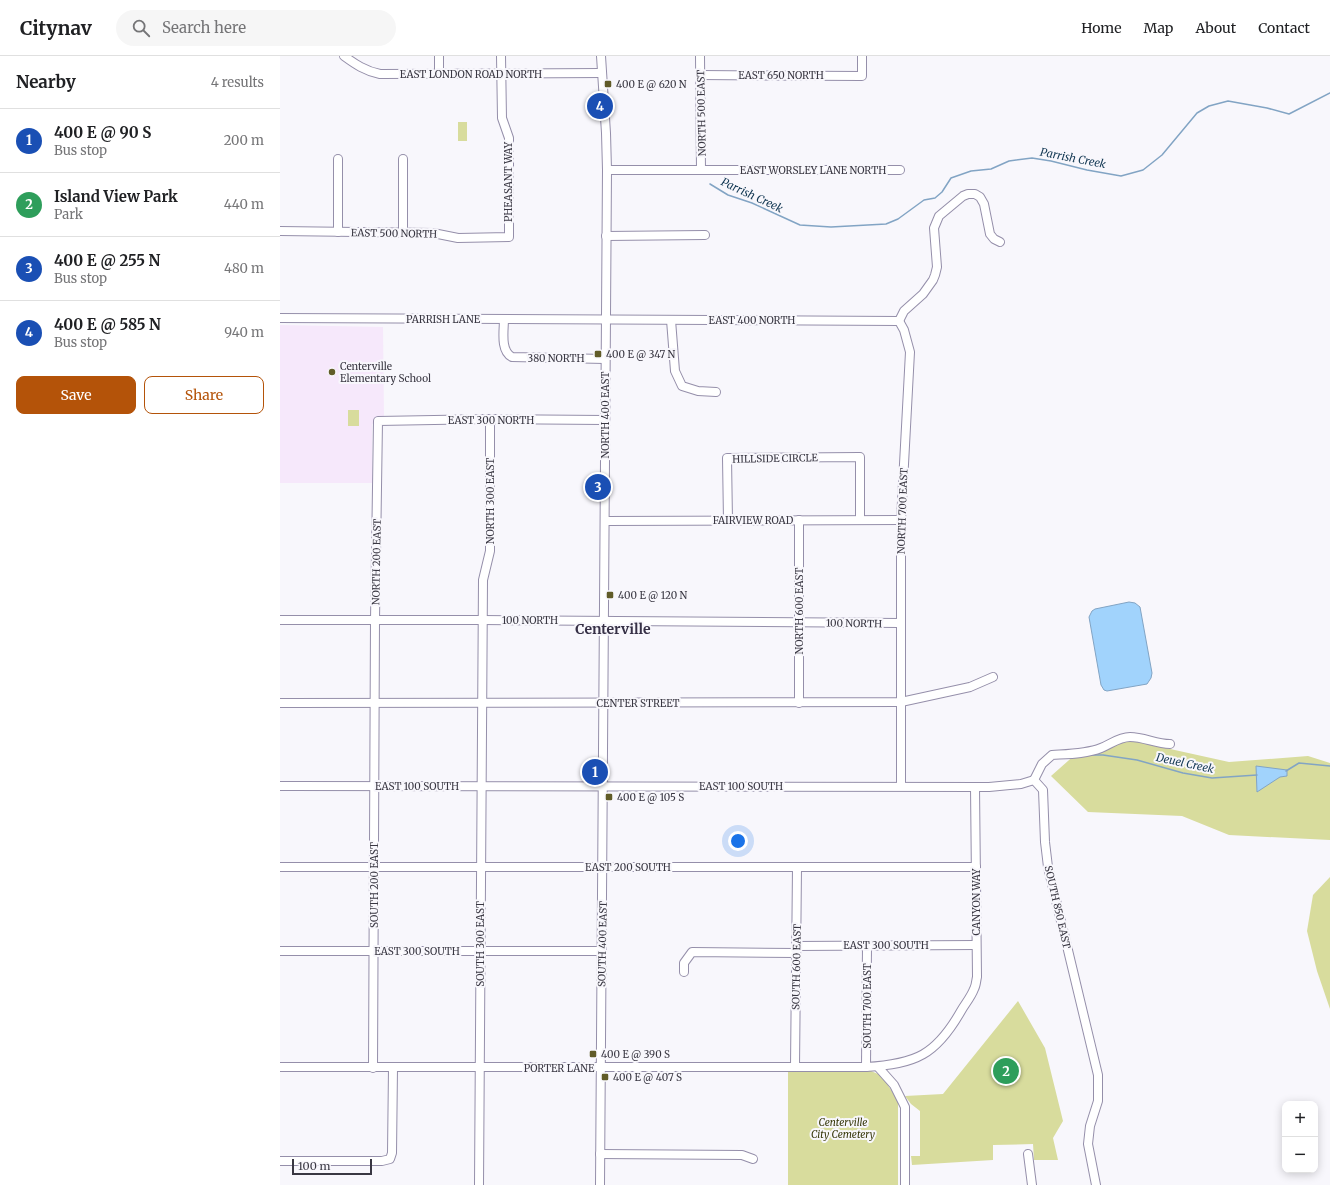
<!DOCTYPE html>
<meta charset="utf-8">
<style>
:root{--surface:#fff;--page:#f6f6f6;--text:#202124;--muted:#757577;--line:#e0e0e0;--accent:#b45309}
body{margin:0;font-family:Merriweather,serif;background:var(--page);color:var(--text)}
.controls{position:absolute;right:12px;bottom:12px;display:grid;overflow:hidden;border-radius:8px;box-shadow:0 2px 10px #0003}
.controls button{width:36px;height:36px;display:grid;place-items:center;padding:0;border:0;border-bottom:1px solid var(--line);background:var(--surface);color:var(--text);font:20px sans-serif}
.scale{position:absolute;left:12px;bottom:10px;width:80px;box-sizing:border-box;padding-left:4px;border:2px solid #393742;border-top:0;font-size:11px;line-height:14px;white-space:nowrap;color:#393742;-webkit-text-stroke:3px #f8f7fc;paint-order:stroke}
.you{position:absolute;left:458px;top:785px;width:14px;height:14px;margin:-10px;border:3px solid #fff;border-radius:50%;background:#1a73e8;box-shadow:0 0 0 6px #1a73e833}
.badge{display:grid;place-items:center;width:26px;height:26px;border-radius:50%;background:var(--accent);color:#fff;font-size:13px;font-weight:700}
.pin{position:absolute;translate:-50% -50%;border:2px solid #fff;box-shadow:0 1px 4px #0006}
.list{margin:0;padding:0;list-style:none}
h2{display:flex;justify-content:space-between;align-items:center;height:52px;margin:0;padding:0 16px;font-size:17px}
h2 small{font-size:13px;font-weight:400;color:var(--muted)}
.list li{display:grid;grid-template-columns:26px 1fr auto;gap:12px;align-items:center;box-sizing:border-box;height:64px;padding:0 16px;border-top:1px solid var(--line)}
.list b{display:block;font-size:15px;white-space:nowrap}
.list p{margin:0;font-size:13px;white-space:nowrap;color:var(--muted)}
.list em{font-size:13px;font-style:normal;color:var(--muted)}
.actions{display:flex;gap:8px;padding:12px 16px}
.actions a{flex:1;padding:9px 0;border:1px solid var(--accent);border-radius:8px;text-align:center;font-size:14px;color:var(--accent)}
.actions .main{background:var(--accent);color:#fff}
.icon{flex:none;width:22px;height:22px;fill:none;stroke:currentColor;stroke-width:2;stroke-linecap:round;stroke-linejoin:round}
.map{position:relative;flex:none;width:1050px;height:1129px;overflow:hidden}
header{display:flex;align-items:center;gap:24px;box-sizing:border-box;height:56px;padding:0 20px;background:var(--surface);border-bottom:1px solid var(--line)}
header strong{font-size:19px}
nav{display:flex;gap:22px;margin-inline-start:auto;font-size:14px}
.search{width:280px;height:36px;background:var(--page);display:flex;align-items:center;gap:10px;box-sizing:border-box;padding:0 14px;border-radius:22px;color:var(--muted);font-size:15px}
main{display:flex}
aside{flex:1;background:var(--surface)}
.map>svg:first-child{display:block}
.education{fill:#f6e8fb}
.green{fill:#d8dc9d}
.water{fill:#a1d3fc;stroke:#82a4c4}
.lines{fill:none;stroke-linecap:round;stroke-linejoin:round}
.stream{stroke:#82a4c4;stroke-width:1.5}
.minor-casing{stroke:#958faa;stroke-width:10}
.minor{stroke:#fff;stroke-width:8}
.poi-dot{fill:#615c28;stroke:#f8f7fc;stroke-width:1.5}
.labels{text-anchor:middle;stroke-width:4;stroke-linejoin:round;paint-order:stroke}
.street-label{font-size:10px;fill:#393742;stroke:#f8f7fc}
.poi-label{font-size:10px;fill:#393742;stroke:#f8f7fc;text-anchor:start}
.park-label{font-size:10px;font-style:italic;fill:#363709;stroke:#f8f7fc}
.water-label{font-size:11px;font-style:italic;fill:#133853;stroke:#f8f7fc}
.district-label{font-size:14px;font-weight:bold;fill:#363046;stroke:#f8f7fc}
</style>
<header>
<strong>Citynav</strong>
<div class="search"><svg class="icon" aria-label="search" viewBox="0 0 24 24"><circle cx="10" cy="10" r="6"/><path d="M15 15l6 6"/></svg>Search here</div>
<nav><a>Home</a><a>Map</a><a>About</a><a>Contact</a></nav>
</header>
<main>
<aside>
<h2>Nearby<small>4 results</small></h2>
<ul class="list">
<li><span class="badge" style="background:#1a4fb4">1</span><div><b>400 E @ 90 S</b><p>Bus stop</p></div><em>200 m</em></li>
<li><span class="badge" style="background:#2e9e5b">2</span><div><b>Island View Park</b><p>Park</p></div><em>440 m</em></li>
<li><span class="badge" style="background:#1a4fb4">3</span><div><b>400 E @ 255 N</b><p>Bus stop</p></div><em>480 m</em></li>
<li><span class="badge" style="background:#1a4fb4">4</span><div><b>400 E @ 585 N</b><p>Bus stop</p></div><em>940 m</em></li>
</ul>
<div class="actions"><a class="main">Save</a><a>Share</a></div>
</aside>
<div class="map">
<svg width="1050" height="1129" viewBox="0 0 1050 1129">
<rect width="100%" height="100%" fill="#f8f7fc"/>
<!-- education -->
<polygon class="education" points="0,269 103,271 104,360 92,368 92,427 0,427"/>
<!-- green -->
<g class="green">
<rect x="178" y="66" width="9" height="19"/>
<rect x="68" y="354" width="11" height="16"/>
<polygon points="845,683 949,706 1028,700 1050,707 1050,784 949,779 902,760 808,756 771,720 797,697"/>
<polygon points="1050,821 1050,953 1037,915 1027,875 1033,839"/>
<polygon points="738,945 765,992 783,1065 773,1082 778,1104 754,1104 753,1088 713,1089 713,1104 632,1109 631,1100 640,1100 640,1055 631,1048 625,1040 663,1038"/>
<polygon points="591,1015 598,1018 604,1023 618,1045 618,1129 508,1129 508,1016"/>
</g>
<!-- water -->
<g class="water">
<polygon points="849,546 855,547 860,551 872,617 871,622 867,628 827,635 824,634 821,629 809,561 812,555 815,553"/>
<polygon points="976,710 1007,714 1007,720 1000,721 977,736"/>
</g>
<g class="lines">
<!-- stream -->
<g class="stream">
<polyline points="430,128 448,139 472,147 520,169 551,171 606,168 618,163 644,144 655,142 662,136 671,122 691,115 711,113 729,105 752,102 771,105 807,114 841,120 863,114 882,99 917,57 929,50 948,45 987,52 1009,58 1050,37"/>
<polyline points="810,699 823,699 857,704 903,717 932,722 977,719"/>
<polyline points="1006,715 1019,707 1050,710"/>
</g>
<defs>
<g id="minor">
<path d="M64,0C75,8 85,15 100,18L322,17"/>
<polyline points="159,0 159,18"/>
<polyline points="420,0 421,114"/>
<polyline points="420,19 582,20 582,0"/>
<polyline points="123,103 123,177"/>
<polyline points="327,114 620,114"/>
<polyline points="0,175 153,177 178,182 229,181 229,82 222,62 221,0"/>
<polyline points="58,176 58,103"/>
<polyline points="326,180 425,179"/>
<polyline points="0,262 619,265"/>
<path d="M224,263C224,274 220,295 232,301L325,303"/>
<polyline points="391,264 395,315 402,330 418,335 436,336"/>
<polyline points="619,265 624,274 630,296 621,464 621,730"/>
<polyline points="619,265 624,255 643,238 653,224 655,219 657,211 654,172 659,160 683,140 688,138 695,138 700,141 704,148 710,178 714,183 720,186"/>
<polyline points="448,464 447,402 580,401 580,464"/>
<polyline points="325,465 621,464"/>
<polyline points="0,564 202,564 620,567"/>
<polyline points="0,647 621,646 690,631 713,621"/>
<polyline points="519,647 519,464"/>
<polyline points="754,724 763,734 765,786 768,811 818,1019 818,1045 810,1070 808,1088 816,1129"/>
<path d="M754,724L762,708L772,699C788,698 806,698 821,692C831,688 839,681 850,681C864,681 876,688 890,688"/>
<polyline points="0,730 709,731 741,728 754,724"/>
<polyline points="0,811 696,811"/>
<polyline points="516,890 696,889"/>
<polyline points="0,895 322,895"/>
<polyline points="404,916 404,907 412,896 516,897"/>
<path d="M0,1011H586C636,1008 656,999 681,955C685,948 691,941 694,933C696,930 696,925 697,921L695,731"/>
<polyline points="515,1011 517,811"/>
<polyline points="586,1011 587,890"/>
<polyline points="598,1011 614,1029 625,1051 625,1129"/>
<polyline points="93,1012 95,564 98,365 210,363 325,364"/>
<polyline points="320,1098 462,1099 473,1103"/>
<polyline points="748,1098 752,1129"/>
<polyline points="0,1105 102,1105 110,1103 112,1097 113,1012"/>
<polyline points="199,1129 203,524 210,495 210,363"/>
<polyline points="320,1129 327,114 326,77 321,0"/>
</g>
</defs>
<!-- minor casing -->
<use href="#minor" class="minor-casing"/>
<!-- minor -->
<use href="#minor" class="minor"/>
</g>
<!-- markers -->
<g class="poi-dot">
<rect x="324" y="24" width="8" height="8" rx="2"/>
<rect x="314" y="294" width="8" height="8" rx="2"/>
<circle cx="52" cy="316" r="4"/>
<rect x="326" y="535" width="8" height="8" rx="2"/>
<rect x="325" y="737" width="8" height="8" rx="2"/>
<rect x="309" y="994" width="8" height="8" rx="2"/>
<rect x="321" y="1017" width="8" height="8" rx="2"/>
</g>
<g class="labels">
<!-- street labels -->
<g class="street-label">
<text x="191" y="22">EAST LONDON ROAD NORTH</text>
<text x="501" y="23">EAST 650 NORTH</text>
<text transform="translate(421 57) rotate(-91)" y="4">NORTH 500 EAST</text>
<text x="533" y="118">EAST WORSLEY LANE NORTH</text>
<text transform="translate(228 126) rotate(-90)" y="4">PHEASANT WAY</text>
<text transform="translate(114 177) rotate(1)" y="4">EAST 500 NORTH</text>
<text x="163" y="267">PARRISH LANE</text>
<text x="472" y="268">EAST 400 NORTH</text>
<text x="276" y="306">380 NORTH</text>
<text transform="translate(325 359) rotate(-90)" y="4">NORTH 400 EAST</text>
<text x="211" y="368">EAST 300 NORTH</text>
<text transform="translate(495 402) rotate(-1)" y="4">HILLSIDE CIRCLE</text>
<text transform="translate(210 445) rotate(-90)" y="4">NORTH 300 EAST</text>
<text transform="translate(622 455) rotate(-88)" y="4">NORTH 700 EAST</text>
<text x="473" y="468">FAIRVIEW ROAD</text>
<text transform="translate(96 506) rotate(-89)" y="4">NORTH 200 EAST</text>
<text transform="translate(519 555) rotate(-90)" y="4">NORTH 600 EAST</text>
<text x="250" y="568">100 NORTH</text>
<text transform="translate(574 567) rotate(1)" y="4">100 NORTH</text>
<text x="358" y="651">CENTER STREET</text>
<text x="137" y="734">EAST 100 SOUTH</text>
<text x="461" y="734">EAST 100 SOUTH</text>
<text x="348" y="815">EAST 200 SOUTH</text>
<text transform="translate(94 829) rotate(-90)" y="4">SOUTH 200 EAST</text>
<text transform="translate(696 846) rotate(-90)" y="4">CANYON WAY</text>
<text transform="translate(778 851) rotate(77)" y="4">SOUTH 850 EAST</text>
<text transform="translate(200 888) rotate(-90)" y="4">SOUTH 300 EAST</text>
<text transform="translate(322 888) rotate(-89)" y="4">SOUTH 400 EAST</text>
<text x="606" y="893">EAST 300 SOUTH</text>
<text x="137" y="899">EAST 300 SOUTH</text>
<text transform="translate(516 911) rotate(-89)" y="4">SOUTH 600 EAST</text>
<text transform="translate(587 950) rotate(-90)" y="4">SOUTH 700 EAST</text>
<text x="279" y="1016">PORTER LANE</text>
</g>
<!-- poi labels -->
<g class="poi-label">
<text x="336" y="32">400 E @ 620 N</text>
<text x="326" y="302">400 E @ 347 N</text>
<text x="60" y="314">Centerville<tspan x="60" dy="12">Elementary School</tspan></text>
<text x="338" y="543">400 E @ 120 N</text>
<text x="337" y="745">400 E @ 105 S</text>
<text x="321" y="1002">400 E @ 390 S</text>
<text x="333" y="1025">400 E @ 407 S</text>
</g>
<!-- park labels -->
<g class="park-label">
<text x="563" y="1070">Centerville<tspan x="563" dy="12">City Cemetery</tspan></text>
</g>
<!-- water labels -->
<g class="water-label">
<text transform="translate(793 102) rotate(11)" y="4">Parrish Creek</text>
<text transform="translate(472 139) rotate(25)" y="4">Parrish Creek</text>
<text transform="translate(905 707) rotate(12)" y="4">Deuel Creek</text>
</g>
<!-- district labels -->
<g class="district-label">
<text x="333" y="578">Centerville</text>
</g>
</g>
</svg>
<div class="controls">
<button>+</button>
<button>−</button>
</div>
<div class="scale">100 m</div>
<div class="you"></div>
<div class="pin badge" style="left:315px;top:716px;background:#1a4fb4">1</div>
<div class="pin badge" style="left:726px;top:1015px;background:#2e9e5b">2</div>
<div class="pin badge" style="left:318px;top:431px;background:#1a4fb4">3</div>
<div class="pin badge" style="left:320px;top:50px;background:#1a4fb4">4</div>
</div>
</main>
